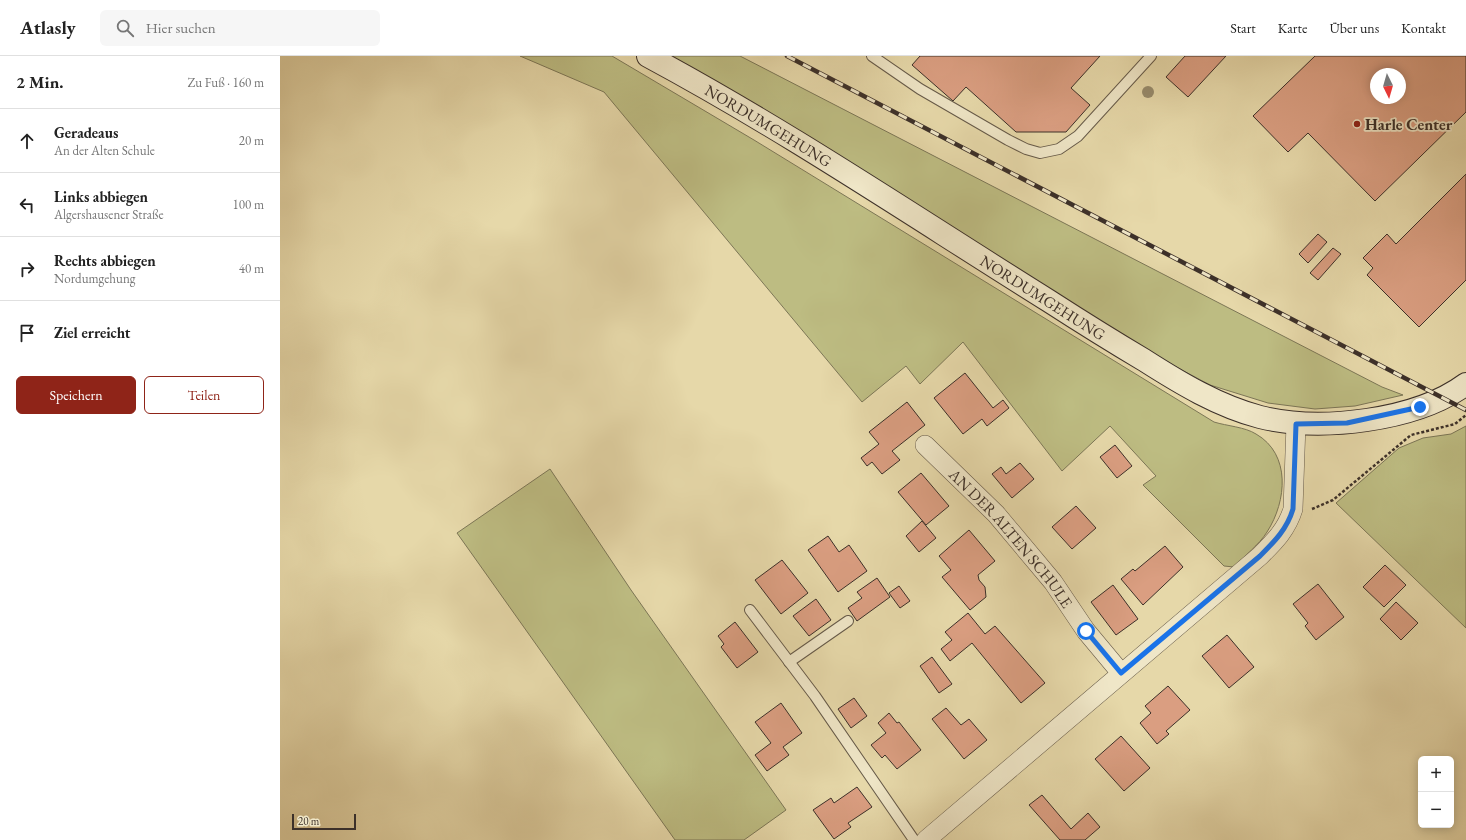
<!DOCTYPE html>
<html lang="de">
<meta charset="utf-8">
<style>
:root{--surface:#fff;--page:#f6f6f6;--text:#222;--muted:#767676;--line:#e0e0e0;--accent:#8f2418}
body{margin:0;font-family:"EB Garamond",serif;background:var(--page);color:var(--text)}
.controls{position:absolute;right:12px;bottom:12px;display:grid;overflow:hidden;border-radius:6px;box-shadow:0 2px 10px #0003}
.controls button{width:36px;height:36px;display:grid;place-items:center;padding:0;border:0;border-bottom:1px solid var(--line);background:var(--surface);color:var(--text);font:20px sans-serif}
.compass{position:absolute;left:1090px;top:12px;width:36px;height:36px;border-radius:50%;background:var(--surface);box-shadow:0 2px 10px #0003;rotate:175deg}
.scale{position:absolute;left:12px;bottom:10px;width:64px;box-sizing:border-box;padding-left:4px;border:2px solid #3c3029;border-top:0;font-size:11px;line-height:14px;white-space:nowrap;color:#3c3029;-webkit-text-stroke:3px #efe6c7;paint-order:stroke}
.stop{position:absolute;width:12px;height:12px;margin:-9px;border:3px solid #1a73e8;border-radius:50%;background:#fff}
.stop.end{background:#1a73e8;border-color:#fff;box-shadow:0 1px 4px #0008}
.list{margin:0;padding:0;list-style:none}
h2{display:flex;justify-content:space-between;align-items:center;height:52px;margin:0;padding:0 16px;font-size:17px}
h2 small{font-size:13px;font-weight:400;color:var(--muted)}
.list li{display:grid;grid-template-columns:26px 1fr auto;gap:12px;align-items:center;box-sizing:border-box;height:64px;padding:0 16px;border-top:1px solid var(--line)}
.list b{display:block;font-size:15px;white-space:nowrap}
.list p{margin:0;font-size:13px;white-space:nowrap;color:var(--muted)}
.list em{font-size:13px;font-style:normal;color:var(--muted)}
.actions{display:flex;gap:8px;padding:12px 16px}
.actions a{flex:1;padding:9px 0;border:1px solid var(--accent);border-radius:6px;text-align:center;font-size:14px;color:var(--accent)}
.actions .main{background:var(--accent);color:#fff}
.icon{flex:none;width:22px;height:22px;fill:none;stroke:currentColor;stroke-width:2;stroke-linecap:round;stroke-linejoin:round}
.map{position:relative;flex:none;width:1186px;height:784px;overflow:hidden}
header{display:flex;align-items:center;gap:24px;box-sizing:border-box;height:56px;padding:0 20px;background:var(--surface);border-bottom:1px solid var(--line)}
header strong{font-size:19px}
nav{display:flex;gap:22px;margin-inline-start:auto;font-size:14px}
.search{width:280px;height:36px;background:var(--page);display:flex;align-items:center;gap:10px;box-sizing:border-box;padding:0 14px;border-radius:6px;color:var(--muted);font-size:15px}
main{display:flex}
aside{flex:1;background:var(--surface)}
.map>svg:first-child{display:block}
.green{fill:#bdbc82;stroke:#7c7656}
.building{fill:#da9e81;stroke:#3c3029;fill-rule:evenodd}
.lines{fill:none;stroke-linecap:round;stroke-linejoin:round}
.service-casing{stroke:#665a49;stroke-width:12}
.minor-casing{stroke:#665a49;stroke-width:20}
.secondary-casing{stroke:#3c3029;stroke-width:24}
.path{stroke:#3c3029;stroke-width:2.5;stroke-dasharray:3 2;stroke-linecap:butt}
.service{stroke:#efe6c7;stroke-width:10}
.minor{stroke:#efe6c7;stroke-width:19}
.secondary{stroke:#efe6c7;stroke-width:22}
.rail-casing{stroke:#3c3029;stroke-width:4.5}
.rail{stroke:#efe6c7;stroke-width:3;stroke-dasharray:9;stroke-linecap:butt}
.tree{fill:#978b6c}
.route{stroke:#1a73e8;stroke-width:5}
.poi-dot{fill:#8f2418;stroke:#efe6c7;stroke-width:1.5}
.labels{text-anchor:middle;stroke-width:3.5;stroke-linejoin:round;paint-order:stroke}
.poi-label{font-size:16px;font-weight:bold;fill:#3c3029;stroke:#efe6c7;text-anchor:start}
.street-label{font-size:16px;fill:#3c3029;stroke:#efe6c7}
</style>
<header>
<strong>Atlasly</strong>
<div class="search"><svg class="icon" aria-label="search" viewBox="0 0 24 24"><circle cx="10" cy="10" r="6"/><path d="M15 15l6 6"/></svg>Hier suchen</div>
<nav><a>Start</a><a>Karte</a><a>Über uns</a><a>Kontakt</a></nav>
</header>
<main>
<aside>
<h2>2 Min.<small>Zu Fuß · 160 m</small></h2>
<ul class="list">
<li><svg class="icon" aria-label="ahead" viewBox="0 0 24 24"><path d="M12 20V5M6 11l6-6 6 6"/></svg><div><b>Geradeaus</b><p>An der Alten Schule</p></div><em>20 m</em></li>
<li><svg class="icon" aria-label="left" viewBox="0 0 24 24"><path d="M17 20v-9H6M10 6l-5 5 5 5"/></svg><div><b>Links abbiegen</b><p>Algershausener Straße</p></div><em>100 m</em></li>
<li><svg class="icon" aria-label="right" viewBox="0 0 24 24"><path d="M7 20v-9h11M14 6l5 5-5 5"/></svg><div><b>Rechts abbiegen</b><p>Nordumgehung</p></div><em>40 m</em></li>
<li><svg class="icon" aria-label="arrive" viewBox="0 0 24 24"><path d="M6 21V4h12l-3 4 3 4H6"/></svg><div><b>Ziel erreicht</b></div></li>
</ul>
<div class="actions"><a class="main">Speichern</a><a>Teilen</a></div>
</aside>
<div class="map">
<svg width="1186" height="784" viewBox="0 0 1186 784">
<rect width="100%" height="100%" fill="#e6d8a9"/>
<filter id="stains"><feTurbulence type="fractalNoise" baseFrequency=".005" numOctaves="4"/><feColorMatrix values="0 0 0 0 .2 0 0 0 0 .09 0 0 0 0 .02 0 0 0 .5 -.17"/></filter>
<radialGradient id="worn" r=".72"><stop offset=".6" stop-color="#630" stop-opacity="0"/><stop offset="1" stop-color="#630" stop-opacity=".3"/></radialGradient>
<!-- green -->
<g class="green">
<path d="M240,0H332L474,84L934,366C947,370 965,371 976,378C1011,398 1007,445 987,476C979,489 964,500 954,511L944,510L863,429L876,420L830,370L782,415L683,286L640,328L626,310L582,346L324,36Z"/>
<polygon points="390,0 460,0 1102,331 1123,339 1075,350 1035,353 988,347 930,329 885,305 522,78"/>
<polygon points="1186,370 1186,572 1056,447 1119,392 1143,382 1171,378"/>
<polygon points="270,413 351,534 506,754 464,784 395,784 177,477"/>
</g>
<!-- building -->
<g class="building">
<polygon points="640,0 820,0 791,32 810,49 786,76 736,76 686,31 673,45 632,9"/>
<polygon points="905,0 946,0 908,41 886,21"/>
<path d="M1035,0H1186V56L1095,145L1028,77L1008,96L973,60ZM1096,18H1120V42H1096Z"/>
<polygon points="1186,118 1186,224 1139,271 1087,219 1093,212 1083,202 1107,178 1116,188"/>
<polygon points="1038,178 1047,186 1028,207 1019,198"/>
<polygon points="1053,192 1061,198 1038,224 1030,217"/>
<polygon points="685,317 713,352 723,344 729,352 707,370 702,363 683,378 654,342"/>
<polygon points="627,346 645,369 612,395 620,404 602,418 592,406 587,410 581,402 599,388 589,376"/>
<polygon points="835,389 852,410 837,422 820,401"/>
<polygon points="740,407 754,423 732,442 712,418 721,411 726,418"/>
<polygon points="641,417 669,450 646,469 618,436"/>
<polygon points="796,450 816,472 792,493 772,471"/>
<polygon points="642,465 656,482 639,496 626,480"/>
<polygon points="689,474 715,505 698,519 699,524 705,531 706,541 690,554 662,521 671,514 659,500"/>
<polygon points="548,480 559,496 569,489 587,515 558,536 528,494"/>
<polygon points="885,490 903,511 863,549 841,523 853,513 855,515"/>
<polygon points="502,504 528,537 501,558 475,524"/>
<polygon points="1105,509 1126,529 1104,551 1083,531"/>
<polygon points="597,522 610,541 577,565 568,552 582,542 577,536"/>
<polygon points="1038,528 1064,561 1036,584 1025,570 1028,567 1013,548"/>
<polygon points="833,529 858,563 836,579 811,546"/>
<polygon points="619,530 630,545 620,552 609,537"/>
<polygon points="536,543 551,564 529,580 513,560"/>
<polygon points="1116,546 1138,567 1121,584 1100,563"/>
<polygon points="688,557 705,578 715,570 765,627 741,647 692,587 670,605 661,593 672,584 665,576"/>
<polygon points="455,566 478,596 457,612 441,591 444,588 438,580"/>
<polygon points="947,579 974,611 949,632 922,600"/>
<polygon points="652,601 672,628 659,637 640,610"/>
<polygon points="888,630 910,654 886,675 889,678 877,688 860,667 871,657 865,650"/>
<polygon points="574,642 587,660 571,672 558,653"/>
<polygon points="501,647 522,677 503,691 509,699 487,715 475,699 491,687 475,666"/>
<polygon points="666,652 681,669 689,663 707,684 684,703 652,663"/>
<polygon points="609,657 617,667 619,666 641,694 617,713 605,699 602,702 591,689 606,677 598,667"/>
<polygon points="841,680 870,712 844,735 815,703"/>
<polygon points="577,731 592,751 568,767 571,771 554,783 533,754 551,742 554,747"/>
<polygon points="762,739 791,773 808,757 820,771 805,784 780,784 749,749"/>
</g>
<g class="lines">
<defs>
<g id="service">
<polyline points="592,0 640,33 728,84 746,93 760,97 779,93 798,80 871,0"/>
<polyline points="470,554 535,640 634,784"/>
<polyline points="509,606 568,565"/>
</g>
<g id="minor">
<path id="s1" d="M645,389L716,458L773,526L806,575L841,617"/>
<path d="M646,784L980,500C995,485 1007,473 1013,453L1016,368"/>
</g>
<g id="secondary">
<path id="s2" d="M368,0C506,74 636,162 769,245C800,265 832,285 864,304C900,327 938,350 980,361C1040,376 1136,365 1186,328"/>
</g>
</defs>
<!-- service casing -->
<use href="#service" class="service-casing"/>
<!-- minor casing -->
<use href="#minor" class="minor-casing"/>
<!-- secondary casing -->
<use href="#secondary" class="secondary-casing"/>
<!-- path -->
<polyline class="path" points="1032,453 1053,444 1131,379 1175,368 1186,359"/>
<!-- service -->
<use href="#service" class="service"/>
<!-- minor -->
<use href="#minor" class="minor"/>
<!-- secondary -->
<use href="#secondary" class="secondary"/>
<defs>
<polyline id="rail" points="507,0 1186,354"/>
</defs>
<!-- rail casing -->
<use href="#rail" class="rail-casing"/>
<!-- rail -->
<use href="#rail" class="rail"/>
</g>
<!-- trees -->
<circle class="tree" cx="868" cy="36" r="6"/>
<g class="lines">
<!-- route -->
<path class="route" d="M806,575L841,617L980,500C995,485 1007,473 1013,453L1016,368L1067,367L1140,351"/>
</g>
<!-- markers -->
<circle class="poi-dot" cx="1077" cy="68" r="4"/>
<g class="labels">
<!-- poi labels -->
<g class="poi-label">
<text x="1085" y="74">Harle Center</text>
</g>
<!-- street labels -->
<g class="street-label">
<text dy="6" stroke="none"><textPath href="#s2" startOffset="139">NORDUMGEHUNG</textPath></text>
<text dy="6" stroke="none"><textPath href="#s2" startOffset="463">NORDUMGEHUNG</textPath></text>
<text dy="6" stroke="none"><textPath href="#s1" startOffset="127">AN DER ALTEN SCHULE</textPath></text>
</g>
</g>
<rect width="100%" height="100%" filter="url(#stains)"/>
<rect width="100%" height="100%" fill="url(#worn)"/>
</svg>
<div class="controls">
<button>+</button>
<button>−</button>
</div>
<svg class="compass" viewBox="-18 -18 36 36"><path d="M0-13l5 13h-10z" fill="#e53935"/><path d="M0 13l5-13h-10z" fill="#767676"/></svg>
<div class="scale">20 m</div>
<div class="stop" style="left:806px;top:575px"></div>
<div class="stop end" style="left:1140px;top:351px"></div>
</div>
</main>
